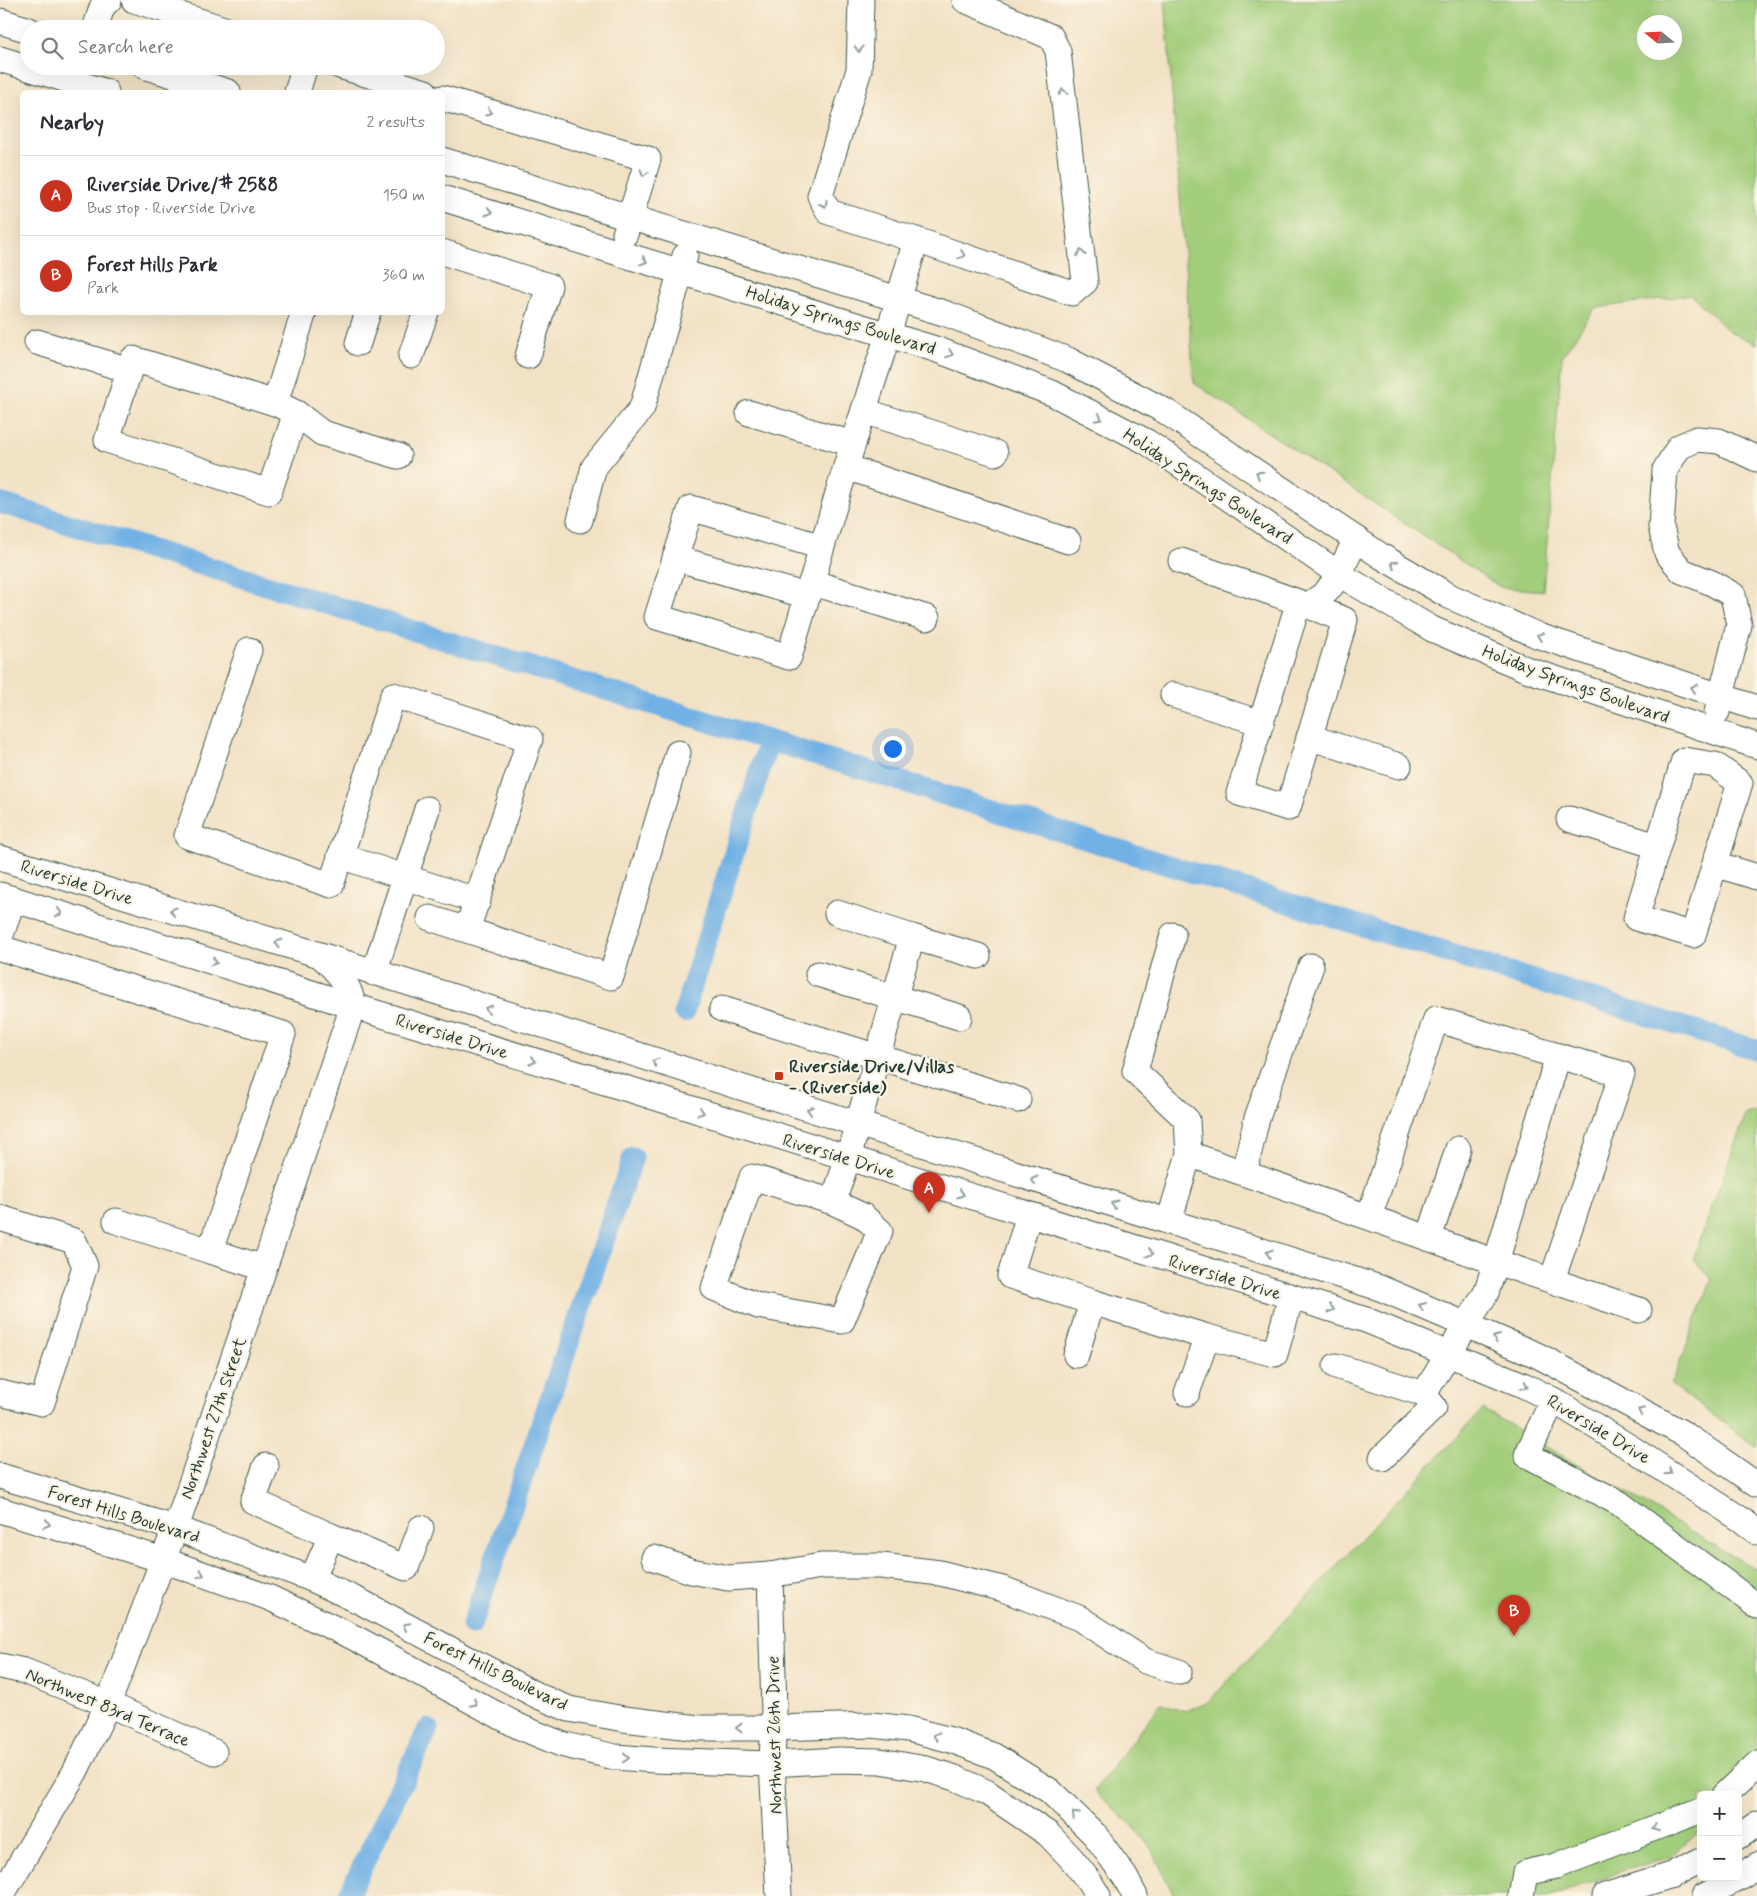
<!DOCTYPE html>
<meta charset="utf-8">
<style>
:root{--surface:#fff;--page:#f2f2f3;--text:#2b2b33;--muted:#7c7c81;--line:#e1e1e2;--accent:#c8321e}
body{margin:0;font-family:Mynerve,sans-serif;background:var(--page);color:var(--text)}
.controls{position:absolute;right:15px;bottom:15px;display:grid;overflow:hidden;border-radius:8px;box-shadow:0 5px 20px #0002}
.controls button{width:45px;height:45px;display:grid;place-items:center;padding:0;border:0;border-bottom:1px solid var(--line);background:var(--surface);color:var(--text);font:25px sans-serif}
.compass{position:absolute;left:1637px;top:15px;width:45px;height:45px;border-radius:50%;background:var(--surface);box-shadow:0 5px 20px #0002;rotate:288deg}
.you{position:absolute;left:892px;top:748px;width:18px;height:18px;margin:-12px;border:4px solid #fff;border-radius:50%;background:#1a73e8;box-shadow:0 0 0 8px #1a73e833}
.badge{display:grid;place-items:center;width:32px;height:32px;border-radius:50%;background:var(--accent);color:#fff;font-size:16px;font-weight:700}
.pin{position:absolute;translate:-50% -41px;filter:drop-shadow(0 1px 2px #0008)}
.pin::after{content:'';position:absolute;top:26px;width:18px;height:15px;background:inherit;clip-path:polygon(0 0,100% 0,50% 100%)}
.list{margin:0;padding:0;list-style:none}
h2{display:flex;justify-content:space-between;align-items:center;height:65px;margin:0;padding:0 20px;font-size:21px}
h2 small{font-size:16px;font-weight:400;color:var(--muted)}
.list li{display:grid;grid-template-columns:32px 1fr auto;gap:15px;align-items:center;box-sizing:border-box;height:80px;padding:0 20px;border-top:1px solid var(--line)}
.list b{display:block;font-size:19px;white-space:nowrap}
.list p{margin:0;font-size:16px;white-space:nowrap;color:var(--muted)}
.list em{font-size:16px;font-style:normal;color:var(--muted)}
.icon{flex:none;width:28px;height:28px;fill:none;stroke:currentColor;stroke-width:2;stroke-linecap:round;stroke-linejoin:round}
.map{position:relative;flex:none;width:1757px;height:1896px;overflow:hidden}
.search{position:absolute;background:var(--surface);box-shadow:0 5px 20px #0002;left:20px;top:20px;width:425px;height:55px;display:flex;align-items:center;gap:12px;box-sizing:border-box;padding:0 18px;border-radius:28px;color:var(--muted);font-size:19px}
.panel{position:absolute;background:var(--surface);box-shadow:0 5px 20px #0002;left:20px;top:90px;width:425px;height:225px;border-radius:8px}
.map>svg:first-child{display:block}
.green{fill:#a3ce7b;stroke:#618658;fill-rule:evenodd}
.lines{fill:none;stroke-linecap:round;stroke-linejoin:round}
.canal{stroke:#71b1e5;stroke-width:21}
.minor-casing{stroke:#3f564a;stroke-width:27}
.minor{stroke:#fff;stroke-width:25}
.oneway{stroke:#8f9e9a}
.poi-dot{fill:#c8321e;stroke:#fcf5e5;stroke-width:2}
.labels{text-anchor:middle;stroke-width:4.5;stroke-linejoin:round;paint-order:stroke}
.street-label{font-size:18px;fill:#1f3d34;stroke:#fcf5e5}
.poi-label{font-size:18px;font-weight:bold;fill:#1f3d34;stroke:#fcf5e5;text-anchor:start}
</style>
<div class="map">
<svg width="1757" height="1896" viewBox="0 0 1757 1896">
<rect width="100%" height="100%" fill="#fcf5e5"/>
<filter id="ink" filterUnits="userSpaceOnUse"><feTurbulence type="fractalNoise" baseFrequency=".02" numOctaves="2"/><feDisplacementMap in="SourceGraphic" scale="10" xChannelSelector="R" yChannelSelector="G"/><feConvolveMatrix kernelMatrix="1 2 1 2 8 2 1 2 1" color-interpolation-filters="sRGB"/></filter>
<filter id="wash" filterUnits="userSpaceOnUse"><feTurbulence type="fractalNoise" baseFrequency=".0096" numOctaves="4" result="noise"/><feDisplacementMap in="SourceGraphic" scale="20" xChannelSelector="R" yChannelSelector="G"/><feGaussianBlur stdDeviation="1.12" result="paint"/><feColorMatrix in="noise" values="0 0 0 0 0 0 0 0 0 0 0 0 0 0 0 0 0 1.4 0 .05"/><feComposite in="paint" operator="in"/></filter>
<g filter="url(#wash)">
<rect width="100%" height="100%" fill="#f2e2c5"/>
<!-- green -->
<g class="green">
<path d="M1165,0H1757V344L1730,332L1691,295L1595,308L1562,357L1543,591L1500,587L1194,383ZM1644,22H1674V52H1644Z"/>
<polygon points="1757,1111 1757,1447 1671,1385 1712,1279 1693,1259 1746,1114"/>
<polygon points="1483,1409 1757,1570 1757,1779 1738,1795 1701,1795 1701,1830 1673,1855 1548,1896 1174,1896 1152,1850 1133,1826 1094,1791 1161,1703 1186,1711 1209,1701"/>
</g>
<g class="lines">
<!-- canal -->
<g class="canal">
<polyline points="0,503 868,771 1757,1050"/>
<polyline points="684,1012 769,741"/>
<polyline points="472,1625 633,1157"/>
<polyline points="348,1896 428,1729"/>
</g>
</g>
</g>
<g filter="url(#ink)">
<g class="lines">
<defs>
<g id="minor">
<polyline points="134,0 224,29"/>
<polyline points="861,0 859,70 820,196 829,212 916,240 1072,293 1085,282 1058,51 1051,37 965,0"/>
<polyline points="0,21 29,30"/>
<polyline points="95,29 102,7 109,0"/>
<polyline points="0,59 106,92"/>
<polyline points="144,66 228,92"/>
<polyline points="340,66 425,92"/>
<polyline points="297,92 305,66"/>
<polyline points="442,98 648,159 625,234"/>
<polyline points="442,160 947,314 1068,360 1165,411 1381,556 1449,596 1539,636 1757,708"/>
<polyline points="442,198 635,258 935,349 1052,393 1147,442 1339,574 1432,629 1526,669 1757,746"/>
<polyline points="442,252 549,286 528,356"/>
<polyline points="37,342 129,370"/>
<polyline points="358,343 368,312"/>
<polyline points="411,356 426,312"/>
<polygon points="133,359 275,403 296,413 269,492 107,440"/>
<polyline points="275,403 304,312"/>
<polyline points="864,411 995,453"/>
<polyline points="296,413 322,433 398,456"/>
<polyline points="749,413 853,444"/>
<polyline points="846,467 1068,541"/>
<polyline points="580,520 594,467 642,408 685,256"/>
<polyline points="822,547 691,508 657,617 789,657 851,450 888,335 916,240"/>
<polyline points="675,558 807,596"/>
<path d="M1181,561C1236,581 1292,598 1345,620L1288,808L1239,793L1296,611C1306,606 1318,600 1326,592C1340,577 1347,556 1356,539"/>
<polyline points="811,582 927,618"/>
<polyline points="249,650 187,836 331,885 393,695 530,739 467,930"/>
<polyline points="1173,695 1261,723"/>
<polyline points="1717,712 1739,625 1733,595 1712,583 1682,571 1667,553 1661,527 1665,470 1679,447 1697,439 1719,441 1757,459"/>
<polyline points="1309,737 1399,766"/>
<polygon points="1684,760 1715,765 1740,783 1693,935 1636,918"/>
<polyline points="1569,819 1657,846"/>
<polyline points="340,856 478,901"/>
<polyline points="0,858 320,955 1380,1288 1539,1356 1684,1434 1757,1485"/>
<polyline points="1715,864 1757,877"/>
<polyline points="0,895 353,1006 638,1092 1366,1320 1523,1385 1553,1400 1634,1450 1742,1520 1757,1532"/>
<polyline points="837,913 912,937"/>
<polyline points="430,918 611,977 678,753"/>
<polyline points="0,938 13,899"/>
<polyline points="0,948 283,1034 210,1251 264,1268"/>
<polyline points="374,973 427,809"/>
<polyline points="818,974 959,1017"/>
<polyline points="722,1009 1018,1100"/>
<polyline points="1189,1154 1496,1262 1486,1293 1424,1394 1336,1366"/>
<polyline points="1244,1173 1257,1118 1311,966"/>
<polyline points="833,1202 863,1216 880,1231 842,1321 758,1306 714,1288 752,1177 833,1202 848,1158 912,937 978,956"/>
<polyline points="1029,1215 1010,1276 1092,1302 1076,1355"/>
<polyline points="1369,1217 1436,1019 1558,1056 1496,1262 1639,1310"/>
<polyline points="0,1218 74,1241 85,1266 42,1403 0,1393"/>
<polyline points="116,1221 210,1251"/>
<polyline points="1169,1222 1189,1154 1187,1120 1135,1071 1173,935"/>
<polyline points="1429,1238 1458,1149"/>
<polyline points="1552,1280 1622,1074 1558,1056"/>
<polyline points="1092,1302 1207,1337 1187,1393"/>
<polyline points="1207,1337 1275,1354 1291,1297"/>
<polyline points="1553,1400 1527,1455 1619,1503 1757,1606"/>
<polyline points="1382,1458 1434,1407 1424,1394"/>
<polyline points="266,1466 253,1501 331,1536 312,1579"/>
<polyline points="0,1476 175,1528 312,1579 363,1603 538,1696 569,1709 624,1719 699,1728 774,1728 872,1725 908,1729 951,1740 994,1756 1050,1791 1095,1835 1125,1877 1135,1896"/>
<polyline points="0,1510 163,1560 270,1598 355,1638 520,1727 561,1744 615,1757 654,1760 772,1764 838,1760 880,1761 926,1769 955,1778 986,1792 1048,1834 1071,1858 1089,1881 1098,1896"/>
<polyline points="331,1536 406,1568 421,1528"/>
<polyline points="654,1558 691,1571 728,1578 770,1575 821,1566 881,1566 940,1573 1003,1589 1079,1618 1145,1661 1179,1672"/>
<polyline points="770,1575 774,1710 772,1764 779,1896"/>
<polyline points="0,1666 24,1671 108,1704 214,1752"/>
<polyline points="1724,1795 1757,1764"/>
<polyline points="1738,1837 1757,1824"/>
<path d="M2,1896L7,1886L75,1772L108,1704L181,1513L353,1006C350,984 337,971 321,956"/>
<polyline points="1521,1896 1525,1873 1556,1866 1701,1810"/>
<polyline points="1605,1896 1672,1875 1701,1860"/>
<polyline points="1704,1896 1743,1876 1757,1865"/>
</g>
</defs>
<!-- minor casing -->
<use href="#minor" class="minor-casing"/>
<!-- minor -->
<use href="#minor" class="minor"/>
</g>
<!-- one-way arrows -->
<defs><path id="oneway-chevron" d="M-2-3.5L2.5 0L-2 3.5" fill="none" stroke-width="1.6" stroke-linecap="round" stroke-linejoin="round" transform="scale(1.25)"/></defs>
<g class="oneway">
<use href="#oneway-chevron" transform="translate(859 49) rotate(92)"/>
<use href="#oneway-chevron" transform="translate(1063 92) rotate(-97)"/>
<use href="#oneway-chevron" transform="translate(489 112) rotate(17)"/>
<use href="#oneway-chevron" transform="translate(644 173) rotate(106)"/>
<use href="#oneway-chevron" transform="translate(824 204) rotate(61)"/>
<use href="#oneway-chevron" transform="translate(489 212) rotate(17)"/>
<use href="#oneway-chevron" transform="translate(1081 253) rotate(-97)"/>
<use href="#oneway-chevron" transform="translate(962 255) rotate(19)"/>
<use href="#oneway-chevron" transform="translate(644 261) rotate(17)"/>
<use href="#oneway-chevron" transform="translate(950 354) rotate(21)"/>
<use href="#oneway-chevron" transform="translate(1099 418) rotate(28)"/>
<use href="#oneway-chevron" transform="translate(1259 474) rotate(-146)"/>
<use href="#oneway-chevron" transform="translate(1394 564) rotate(-149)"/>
<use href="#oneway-chevron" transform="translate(1540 636) rotate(-159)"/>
<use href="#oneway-chevron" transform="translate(1694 688) rotate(-162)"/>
<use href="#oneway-chevron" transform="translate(173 911) rotate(-163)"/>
<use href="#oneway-chevron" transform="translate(59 913) rotate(18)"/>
<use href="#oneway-chevron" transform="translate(278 943) rotate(-164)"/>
<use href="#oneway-chevron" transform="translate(214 962) rotate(18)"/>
<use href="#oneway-chevron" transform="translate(488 1009) rotate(-162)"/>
<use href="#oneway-chevron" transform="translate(533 1061) rotate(17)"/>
<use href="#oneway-chevron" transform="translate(655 1062) rotate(-162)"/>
<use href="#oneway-chevron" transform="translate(810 1110) rotate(-163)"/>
<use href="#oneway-chevron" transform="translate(701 1112) rotate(18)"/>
<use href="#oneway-chevron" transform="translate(1034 1180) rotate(-163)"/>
<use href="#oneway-chevron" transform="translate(961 1194) rotate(17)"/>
<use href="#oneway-chevron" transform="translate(1114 1204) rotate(-163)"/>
<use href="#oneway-chevron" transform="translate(1150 1253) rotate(18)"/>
<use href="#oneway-chevron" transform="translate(1269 1253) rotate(-162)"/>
<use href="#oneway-chevron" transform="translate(1422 1306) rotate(-157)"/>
<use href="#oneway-chevron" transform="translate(1331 1309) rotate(17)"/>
<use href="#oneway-chevron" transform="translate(1496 1338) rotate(-157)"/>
<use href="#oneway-chevron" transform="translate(1525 1386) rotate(26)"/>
<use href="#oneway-chevron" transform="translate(1641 1411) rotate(-152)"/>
<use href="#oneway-chevron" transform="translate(1669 1472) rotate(33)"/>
<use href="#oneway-chevron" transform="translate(47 1524) rotate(17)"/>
<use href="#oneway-chevron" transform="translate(201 1574) rotate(19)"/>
<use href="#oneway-chevron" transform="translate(406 1626) rotate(-152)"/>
<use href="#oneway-chevron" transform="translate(474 1703) rotate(28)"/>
<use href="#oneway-chevron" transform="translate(739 1728) rotate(-180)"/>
<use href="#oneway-chevron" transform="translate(936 1736) rotate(-166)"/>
<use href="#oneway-chevron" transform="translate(626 1758) rotate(5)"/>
<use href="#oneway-chevron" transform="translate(1075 1815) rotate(-136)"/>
<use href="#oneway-chevron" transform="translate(1655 1828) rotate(159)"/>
</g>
</g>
<!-- markers -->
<rect class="poi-dot" x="774" y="1071" width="10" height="10" rx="2.5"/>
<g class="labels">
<!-- street labels -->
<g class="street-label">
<text transform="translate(841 320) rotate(17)" y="6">Holiday Springs Boulevard</text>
<text transform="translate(1208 486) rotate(33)" y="6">Holiday Springs Boulevard</text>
<text transform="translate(1576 684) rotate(20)" y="6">Holiday Springs Boulevard</text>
<text transform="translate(77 882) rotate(17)" y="6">Riverside Drive</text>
<text transform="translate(452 1036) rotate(17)" y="6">Riverside Drive</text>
<text transform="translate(839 1156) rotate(17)" y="6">Riverside Drive</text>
<text transform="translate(1225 1277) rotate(17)" y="6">Riverside Drive</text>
<text transform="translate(213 1418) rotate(-71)" y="6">Northwest 27th Street</text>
<text transform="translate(1599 1429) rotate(31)" y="6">Riverside Drive</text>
<text transform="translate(124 1514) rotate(17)" y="6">Forest Hills Boulevard</text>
<text transform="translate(496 1671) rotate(26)" y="6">Forest Hills Boulevard</text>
<text transform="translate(108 1707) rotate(23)" y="6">Northwest 83rd Terrace</text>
<text transform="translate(774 1735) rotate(-91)" y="6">Northwest 26th Drive</text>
</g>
<!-- poi labels -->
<g class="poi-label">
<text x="789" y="1072">Riverside Drive/Villas<tspan x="789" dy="21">- (Riverside)</tspan></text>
</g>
</g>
</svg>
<div class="controls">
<button>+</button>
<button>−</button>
</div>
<svg class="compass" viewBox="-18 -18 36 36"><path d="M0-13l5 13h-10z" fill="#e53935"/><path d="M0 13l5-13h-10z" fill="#7c7c81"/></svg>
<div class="you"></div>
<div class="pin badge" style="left:929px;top:1213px">A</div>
<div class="pin badge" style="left:1514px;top:1636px">B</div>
<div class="search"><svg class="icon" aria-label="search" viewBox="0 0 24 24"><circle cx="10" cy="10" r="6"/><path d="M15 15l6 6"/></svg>Search here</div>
<section class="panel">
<h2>Nearby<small>2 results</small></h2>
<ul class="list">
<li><span class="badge">A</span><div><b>Riverside Drive/# 2588</b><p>Bus stop · Riverside Drive</p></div><em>150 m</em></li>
<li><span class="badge">B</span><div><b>Forest Hills Park</b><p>Park</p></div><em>360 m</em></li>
</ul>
</section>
</div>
